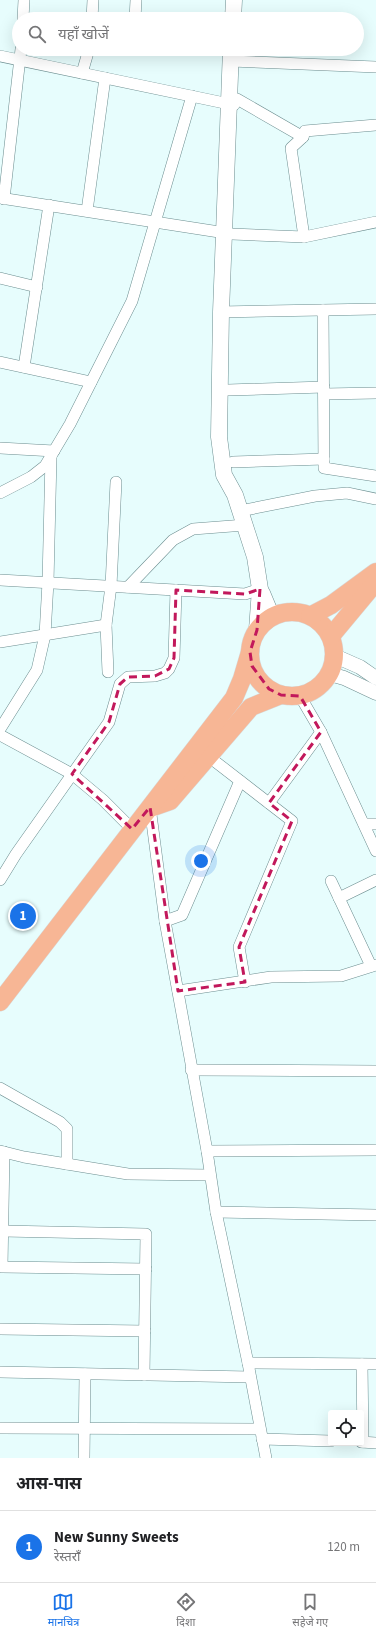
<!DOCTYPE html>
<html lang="hi">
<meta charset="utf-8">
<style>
:root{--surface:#fff;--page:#f2f2f2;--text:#202124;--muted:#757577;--line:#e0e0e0;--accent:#1a73e8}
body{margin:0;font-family:"Source Sans 3","Noto Sans Devanagari",sans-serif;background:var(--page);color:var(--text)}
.controls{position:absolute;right:12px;bottom:12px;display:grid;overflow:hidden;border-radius:4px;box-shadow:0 4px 16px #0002}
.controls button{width:36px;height:36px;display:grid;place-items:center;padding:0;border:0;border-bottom:1px solid var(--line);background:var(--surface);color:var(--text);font:20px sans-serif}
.you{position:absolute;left:201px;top:861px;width:14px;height:14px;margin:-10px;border:3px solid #fff;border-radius:50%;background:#1a73e8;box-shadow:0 0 0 6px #1a73e833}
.badge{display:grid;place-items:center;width:26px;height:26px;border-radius:50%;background:var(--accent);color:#fff;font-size:13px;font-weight:700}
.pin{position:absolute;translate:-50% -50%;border:2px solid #fff;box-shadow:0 1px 4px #0006}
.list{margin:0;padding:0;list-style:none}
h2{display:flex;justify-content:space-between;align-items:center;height:52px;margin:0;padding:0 16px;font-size:17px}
h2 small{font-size:13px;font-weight:400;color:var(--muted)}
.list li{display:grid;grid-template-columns:26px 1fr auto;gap:12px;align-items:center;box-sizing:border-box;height:72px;padding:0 16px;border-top:1px solid var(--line)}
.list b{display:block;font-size:15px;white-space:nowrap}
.list p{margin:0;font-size:13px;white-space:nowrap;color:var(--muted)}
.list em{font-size:13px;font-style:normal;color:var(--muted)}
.icon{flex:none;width:22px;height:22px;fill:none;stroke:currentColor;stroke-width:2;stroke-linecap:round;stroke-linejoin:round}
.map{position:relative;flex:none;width:376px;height:1458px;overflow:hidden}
.search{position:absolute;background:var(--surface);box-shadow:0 4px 16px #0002;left:12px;right:12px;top:12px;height:44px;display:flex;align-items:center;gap:10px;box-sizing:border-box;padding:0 14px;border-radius:22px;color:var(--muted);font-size:15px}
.sheet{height:124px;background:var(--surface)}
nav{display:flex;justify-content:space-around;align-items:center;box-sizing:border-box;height:56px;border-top:1px solid var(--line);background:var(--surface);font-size:11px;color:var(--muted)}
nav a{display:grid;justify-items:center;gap:2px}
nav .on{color:var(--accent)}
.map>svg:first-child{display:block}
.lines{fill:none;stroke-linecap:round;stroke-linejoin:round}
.minor-casing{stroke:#6c8e90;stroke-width:12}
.tertiary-casing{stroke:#6c8e90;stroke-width:15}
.secondary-casing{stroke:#6c8e90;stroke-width:17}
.primary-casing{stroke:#d7dada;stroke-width:19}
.minor{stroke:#fff;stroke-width:11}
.tertiary{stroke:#fff;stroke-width:14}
.secondary{stroke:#fff;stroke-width:16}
.primary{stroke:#f7b695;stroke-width:18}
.marked{fill:none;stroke:#c2185b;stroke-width:3;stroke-dasharray:8 5;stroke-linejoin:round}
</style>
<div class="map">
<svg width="376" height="1458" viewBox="0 0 376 1458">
<rect width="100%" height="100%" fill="#e7fdfd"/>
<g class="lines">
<defs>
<g id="minor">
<polyline points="23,19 24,0"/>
<polyline points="92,19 93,0"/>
<polyline points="135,19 136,0"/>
<polyline points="0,56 234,105"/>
<polyline points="231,61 376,67"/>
<polyline points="82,73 89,49"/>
<polyline points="237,99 303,137 305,131 376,125"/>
<polyline points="303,137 291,148 304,237"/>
<polyline points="0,198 232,234 304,237 376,222"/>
<polyline points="4,199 21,49"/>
<polyline points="87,211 105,78"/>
<polyline points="0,278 37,287"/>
<polyline points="323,310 324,468 376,476"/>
<polyline points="221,312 376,309"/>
<polyline points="0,362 91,382"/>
<polyline points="24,367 49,205"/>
<polyline points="228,390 324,387"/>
<polyline points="324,394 376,393"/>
<polyline points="0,448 54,451"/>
<polyline points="233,462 324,459"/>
<polyline points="0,493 31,477 45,466 70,424 132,301 192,96"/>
<polyline points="240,511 315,496 347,493 376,499"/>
<polyline points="0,580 245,594 260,589"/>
<polyline points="128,587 173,540 193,529 245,525"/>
<polyline points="0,642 106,625"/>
<polyline points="108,672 106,625 111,586 116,482"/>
<polyline points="300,696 321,732 376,851"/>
<polyline points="0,729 37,670 45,635 48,582 51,457"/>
<polyline points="0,735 72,774 103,800 132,829"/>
<polyline points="208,756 292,821 239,947 245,982"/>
<polyline points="269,803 321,732"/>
<polyline points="150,807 165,921 207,1151 216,1212 248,1363 266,1458"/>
<polyline points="364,824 376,824"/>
<polyline points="0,880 16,854 109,722 120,684 128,677 155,676 165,673 169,669 174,658 176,590"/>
<polyline points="331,881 371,966"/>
<polyline points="339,898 376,880"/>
<polyline points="165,921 182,915 240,781"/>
<polyline points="178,991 271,977 341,976 376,965"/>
<polyline points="191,1070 376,1071"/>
<polyline points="0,1088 60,1122 67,1129 67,1164"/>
<polyline points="0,1151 24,1157 128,1174 210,1175"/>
<polyline points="207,1151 376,1150"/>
<polyline points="4,1152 2,1267 146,1269"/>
<polyline points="216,1212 376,1215"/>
<polyline points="3,1231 146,1234 144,1375"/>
<polyline points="0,1329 145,1331"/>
<polyline points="248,1363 376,1364"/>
<polyline points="362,1364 363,1442"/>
<polyline points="0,1372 250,1377"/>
<polyline points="0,1428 260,1429"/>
<polyline points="262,1439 331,1441"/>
<polyline points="361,1442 376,1443"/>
<polyline points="84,1458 85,1374"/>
</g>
<g id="tertiary">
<polyline points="335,656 360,667 376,678"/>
<polyline points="330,674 344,678 376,693"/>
</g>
<g id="secondary">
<polyline points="233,19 234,0"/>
<polyline points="231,49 221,312 219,437 224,475 235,495 255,557 260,589 257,630"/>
<polyline points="262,593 272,617"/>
</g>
<g id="primary">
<circle cx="292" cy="654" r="42"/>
<polyline points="310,616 331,605 376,572"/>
<polyline points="331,636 376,582"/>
<polyline points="153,807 170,801 251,707 281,695"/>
<polyline points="0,1002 234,698 242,679 250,652"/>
</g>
</defs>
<!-- minor casing -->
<use href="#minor" class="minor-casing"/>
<!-- tertiary casing -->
<use href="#tertiary" class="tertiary-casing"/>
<!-- secondary casing -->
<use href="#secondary" class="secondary-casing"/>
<!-- primary casing -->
<use href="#primary" class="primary-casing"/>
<!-- minor -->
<use href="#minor" class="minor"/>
<!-- tertiary -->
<use href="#tertiary" class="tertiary"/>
<!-- secondary -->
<use href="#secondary" class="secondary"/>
<!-- primary -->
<use href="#primary" class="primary"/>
</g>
<!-- marked area -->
<path class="marked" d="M260,589L257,630L250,652L252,666L269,689L281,695L300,696L321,732L269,803L292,821L239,947L245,982L178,991L150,807L132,829L72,774L109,722L120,684L128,677L155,676L169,669L174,658L176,590L245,594Z"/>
</svg>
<div class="controls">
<button><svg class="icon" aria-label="locate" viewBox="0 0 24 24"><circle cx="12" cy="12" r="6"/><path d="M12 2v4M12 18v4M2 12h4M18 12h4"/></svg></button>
</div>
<div class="you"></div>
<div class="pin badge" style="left:23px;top:916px">1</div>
<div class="search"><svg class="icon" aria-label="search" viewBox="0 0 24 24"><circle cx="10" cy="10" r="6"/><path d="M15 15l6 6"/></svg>यहाँ खोजें</div>
</div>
<section class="sheet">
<h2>आस-पास<small></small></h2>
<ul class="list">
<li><span class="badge">1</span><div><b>New Sunny Sweets</b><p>रेस्तराँ</p></div><em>120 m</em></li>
</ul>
</section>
<nav>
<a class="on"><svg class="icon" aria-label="map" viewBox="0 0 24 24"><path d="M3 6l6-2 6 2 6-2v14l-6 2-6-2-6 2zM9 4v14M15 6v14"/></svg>मानचित्र</a>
<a><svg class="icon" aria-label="directions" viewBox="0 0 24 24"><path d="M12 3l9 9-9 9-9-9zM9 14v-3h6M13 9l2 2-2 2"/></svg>दिशा</a>
<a><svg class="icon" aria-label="saved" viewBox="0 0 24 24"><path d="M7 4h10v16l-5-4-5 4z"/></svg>सहेजे गए</a>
</nav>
